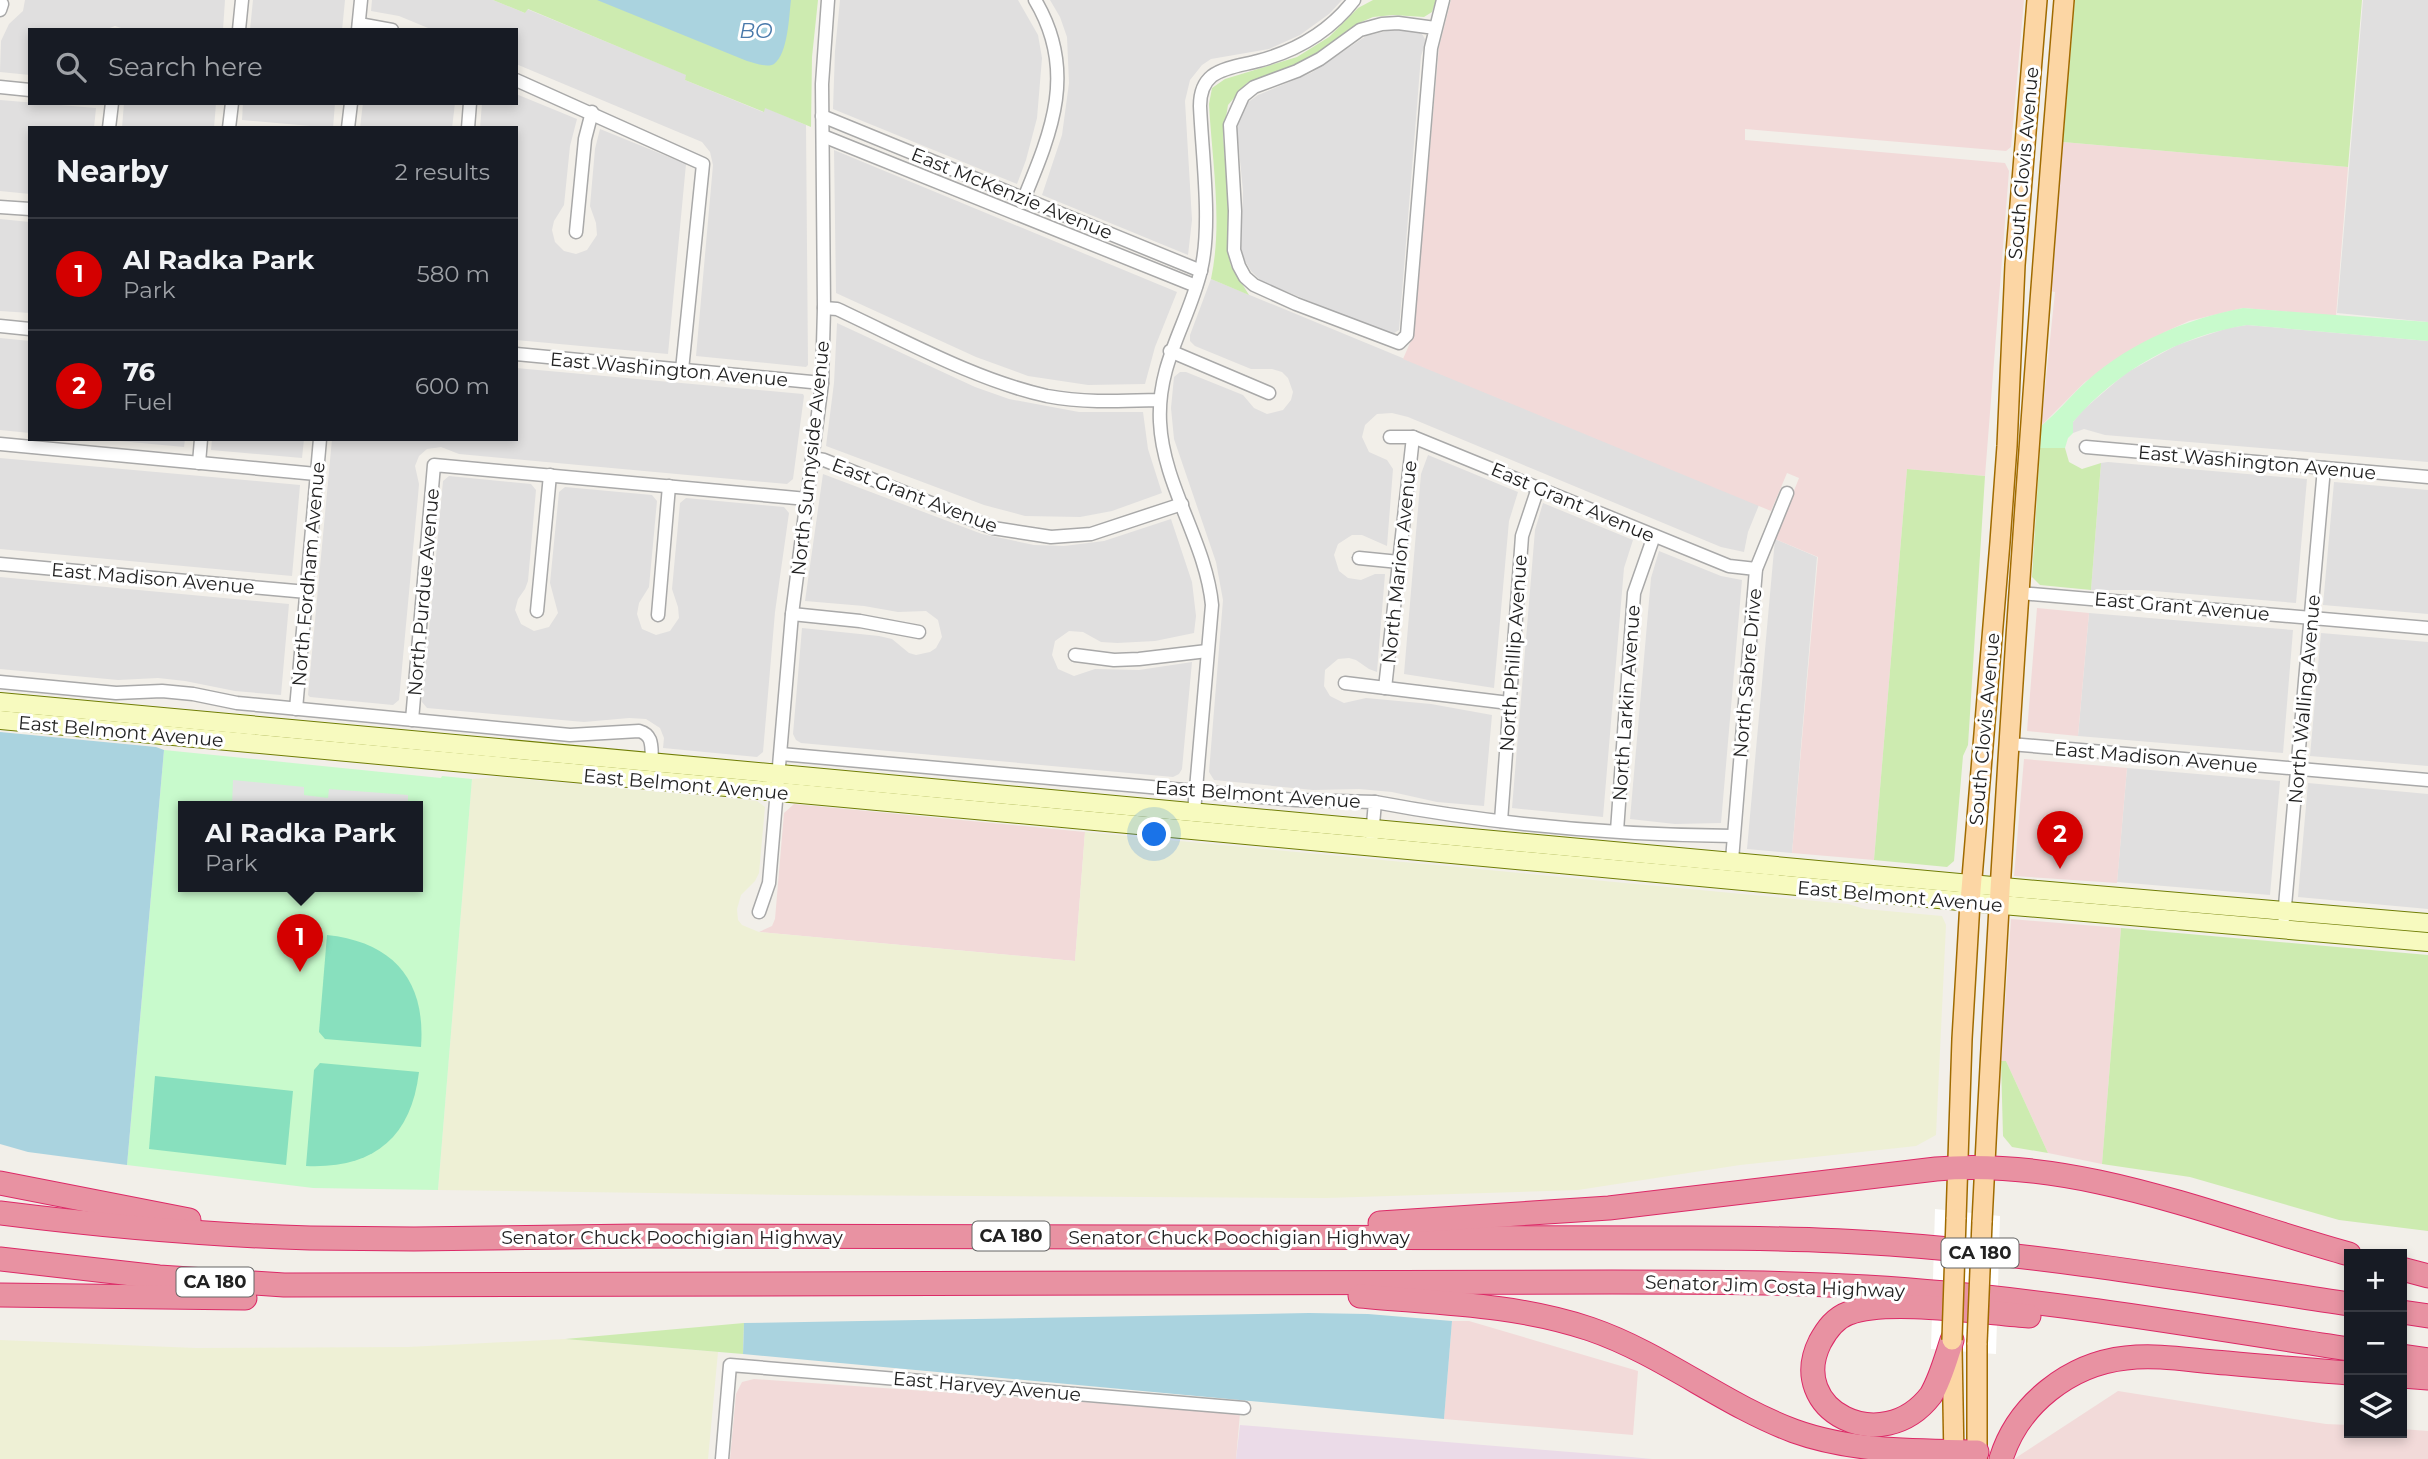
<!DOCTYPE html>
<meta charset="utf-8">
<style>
:root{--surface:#171b24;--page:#242831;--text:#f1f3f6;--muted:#9ea1a6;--line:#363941;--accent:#d40000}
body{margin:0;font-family:Montserrat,sans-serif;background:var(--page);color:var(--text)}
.controls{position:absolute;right:21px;bottom:21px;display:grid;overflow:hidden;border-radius:0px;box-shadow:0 4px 10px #0003}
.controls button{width:63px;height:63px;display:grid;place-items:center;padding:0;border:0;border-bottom:2px solid var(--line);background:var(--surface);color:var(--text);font:35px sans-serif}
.you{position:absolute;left:1155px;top:835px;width:24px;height:24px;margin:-18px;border:5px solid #fff;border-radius:50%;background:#1a73e8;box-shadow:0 0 0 10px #1a73e833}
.badge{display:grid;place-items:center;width:46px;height:46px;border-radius:50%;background:var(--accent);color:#fff;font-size:23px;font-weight:700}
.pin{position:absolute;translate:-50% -58px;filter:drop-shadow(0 2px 4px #0008)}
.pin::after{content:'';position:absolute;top:37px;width:24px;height:21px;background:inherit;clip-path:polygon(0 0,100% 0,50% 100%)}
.popup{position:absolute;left:178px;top:801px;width:245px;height:91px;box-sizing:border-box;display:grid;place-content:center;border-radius:0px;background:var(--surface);filter:drop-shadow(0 2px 5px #0005);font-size:23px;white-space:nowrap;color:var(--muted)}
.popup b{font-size:26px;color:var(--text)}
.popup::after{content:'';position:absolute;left:50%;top:100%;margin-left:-14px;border:14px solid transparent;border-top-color:var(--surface)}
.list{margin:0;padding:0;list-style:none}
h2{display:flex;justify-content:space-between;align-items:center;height:91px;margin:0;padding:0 28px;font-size:30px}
h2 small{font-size:23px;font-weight:400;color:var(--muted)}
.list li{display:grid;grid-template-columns:46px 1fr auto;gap:21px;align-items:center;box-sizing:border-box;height:112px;padding:0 28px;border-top:2px solid var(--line)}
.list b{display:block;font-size:26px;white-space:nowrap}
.list p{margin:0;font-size:23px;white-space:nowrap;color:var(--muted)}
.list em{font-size:23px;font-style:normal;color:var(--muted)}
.icon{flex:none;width:38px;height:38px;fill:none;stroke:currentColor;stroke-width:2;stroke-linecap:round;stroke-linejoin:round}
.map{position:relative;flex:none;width:2428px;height:1459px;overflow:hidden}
.search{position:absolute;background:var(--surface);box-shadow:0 4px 10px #0003;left:28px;top:28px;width:490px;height:77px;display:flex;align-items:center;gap:18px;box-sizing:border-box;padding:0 24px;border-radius:0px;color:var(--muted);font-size:26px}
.panel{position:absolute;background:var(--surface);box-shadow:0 4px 10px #0003;left:28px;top:126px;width:490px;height:315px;border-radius:0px}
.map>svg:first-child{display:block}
.residential{fill:#e0dfdf}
.commercial{fill:#f2dad9}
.industrial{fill:#ebdbe8}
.farmland{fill:#eef0d5}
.grass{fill:#cdebb0}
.park{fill:#c8facc;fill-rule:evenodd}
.pitch{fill:#88e0be}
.parking{fill:#e2e2e2}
.water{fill:#aad3df}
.pier{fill:#fff}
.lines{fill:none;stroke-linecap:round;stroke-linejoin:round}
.street-casing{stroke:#a9a9a9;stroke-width:15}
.secondary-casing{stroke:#707d05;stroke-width:20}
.primary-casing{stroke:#a06b00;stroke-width:22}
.highway-casing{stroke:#dc2a67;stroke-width:25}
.street{stroke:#fff;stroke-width:12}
.secondary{stroke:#f7fabf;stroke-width:18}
.primary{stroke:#fcd6a4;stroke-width:19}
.highway{stroke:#e892a2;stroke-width:23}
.primary-bridge-casing{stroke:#a06b00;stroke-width:22;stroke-linecap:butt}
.primary-bridge{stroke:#fcd6a4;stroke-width:19}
.labels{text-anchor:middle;stroke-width:6;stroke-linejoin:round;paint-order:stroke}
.shield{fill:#fff;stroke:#646464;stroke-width:2}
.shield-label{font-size:18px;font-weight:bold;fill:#222}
.street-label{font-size:19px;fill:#222;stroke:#fff}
.water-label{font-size:21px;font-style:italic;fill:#4a7aab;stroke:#fff}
</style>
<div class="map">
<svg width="2428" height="1459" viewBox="0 0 2428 1459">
<rect width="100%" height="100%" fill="#f2efe9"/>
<!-- residential -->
<g class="residential">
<polygon points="25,0 225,0 223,30 127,30 115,26 104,30 30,30 30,75 0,72 1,41 9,24 23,11"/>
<polygon points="253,0 345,0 342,30 250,30"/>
<polygon points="372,0 493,0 525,13 527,9 687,75 685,80 763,112 764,107 806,125 808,365 806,367 696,356 713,165 710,152 702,142 516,64 516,30 433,30 399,16 371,11"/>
<polygon points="840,0 1018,0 1038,35 1042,58 1037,118 1026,160 1017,184 833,109 835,51"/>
<polygon points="1050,0 1342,0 1329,14 1300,35 1269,49 1211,59 1202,65 1190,80 1185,101 1192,220 1188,255 1042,195 1062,135 1069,83 1067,37 1060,17"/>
<polygon points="2363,0 2428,0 2428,322 2337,313"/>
<polygon points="1395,29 1421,32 1426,41 1421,56 1399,330 1391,335 1261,281 1251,271 1245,261 1241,249 1243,191 1237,129 1239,116 1247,103 1258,95 1311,73 1366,36"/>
<polygon points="516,94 577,119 570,146 564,205 554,221 552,230 555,242 564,251 576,254 587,250 597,235 596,223 590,206 595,149 600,129 686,164 668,354 516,340 516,128 480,128 482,103 516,103"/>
<polygon points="0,100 96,108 94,128 30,128 30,194 0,191"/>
<polygon points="124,103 216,103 214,128 122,128"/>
<polygon points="243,103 335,103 333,128 242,120"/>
<polygon points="363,103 455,103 452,128 360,128"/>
<polygon points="834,150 1177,292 1155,347 1145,384 1088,385 1028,376 976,357 836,293"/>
<polygon points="0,219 30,222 30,313 0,311"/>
<polygon points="1211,279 1759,505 1748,532 1744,552 1721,547 1408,417 1392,413 1377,414 1365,425 1362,437 1369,452 1387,460 1393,469 1387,546 1362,535 1352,535 1338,544 1334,555 1339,571 1348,578 1361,580 1375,574 1385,574 1377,672 1369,669 1356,660 1349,658 1338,659 1325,670 1324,686 1330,696 1344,703 1366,698 1431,704 1492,715 1484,806 1437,802 1392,792 1359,789 1313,790 1214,780 1209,772 1223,600 1216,562 1174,439 1171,408 1174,377 1180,372 1186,372 1243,395 1254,408 1267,414 1283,410 1291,400 1293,392 1288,378 1282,372 1272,369 1251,369 1195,346 1190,341 1190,335"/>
<polygon points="837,323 975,387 1009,399 1079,412 1143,412 1148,449 1162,493 1112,511 1080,517 1025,516 984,505 826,446 834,383"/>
<polygon points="2247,325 2428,341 2428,462 2105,435 2084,429 2073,433 2073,422 2083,410 2126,373 2177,345 2228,328"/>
<polygon points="0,338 30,341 30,433 0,430"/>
<polygon points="516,368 803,394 804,396 793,479 787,484 459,454 441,447 427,449 419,456 415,466 419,484 418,496 399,700 393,705 310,697 308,695 332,439 516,439"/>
<polygon points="98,439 185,439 184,447"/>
<polygon points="212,439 304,439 302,458 211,450"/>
<polygon points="1428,455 1518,492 1509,521 1494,688 1404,674 1419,497 1421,474"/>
<polygon points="0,458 300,485 292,576 0,549"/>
<polygon points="2108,462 2307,479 2296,603 2142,590 2091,590 2101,463"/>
<polygon points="823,474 982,534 1034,545 1064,546 1104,541 1171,519 1192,582 1196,616 1194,633 1155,641 1117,643 1101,642 1083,632 1069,631 1055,641 1052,655 1058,669 1074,676 1095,669 1139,670 1192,662 1182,769 1179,774 1173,777 801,743 796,740 793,734 802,628 879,636 892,639 909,653 916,655 930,652 936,648 942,637 938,620 926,611 898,612 864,606 805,601"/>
<polygon points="449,476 531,484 536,490 528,581 525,589 518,599 515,610 521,624 534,631 549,627 558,613 550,583 559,492 565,487 652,495 657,501 649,587 639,603 637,614 642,629 656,635 670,631 679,618 678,607 672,589 680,503 686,498 784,507 789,513 775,612 763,752 757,757 663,748 664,738 660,728 646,719 629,718 584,722 427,708 422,702 435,567 443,481"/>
<polygon points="2334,482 2428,490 2428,614 2323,605"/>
<polygon points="1543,503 1633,540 1624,568 1603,817 1512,808 1535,530"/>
<polygon points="1775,539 1817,557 1792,853 1747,849"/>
<polygon points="1659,551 1721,576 1742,580 1721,823 1675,824 1630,819 1651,578"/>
<polygon points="0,577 289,604 281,695 235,691 185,681 158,678 118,680 0,669"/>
<polygon points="2089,613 2293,630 2283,753 2078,736"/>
<polygon points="2321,633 2428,642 2428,766 2310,756"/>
<polygon points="2127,768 2280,781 2270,895 2117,882"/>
<polygon points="2308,783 2428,794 2428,909 2298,897"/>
</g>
<!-- commercial -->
<g class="commercial">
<polygon points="1451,0 2024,0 2011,147 2006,151 1745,129 1745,140 2005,163 2009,171 1985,476 1907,469 1874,860 1792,853 1818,557 1775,539 1799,478 1787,473 1771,511 1403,359 1413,336 1439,47"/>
<polygon points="2063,142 2348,167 2336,316 2243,308 2189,321 2165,332 2085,382 2041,426 2055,292 2050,291"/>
<polygon points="2037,608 2089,613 2078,736 2027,731"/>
<polygon points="2024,759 2127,768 2117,883 2014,876"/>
<polygon points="794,804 1085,832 1075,961 759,932 772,926 775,919 784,813"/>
<polygon points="2011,919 2121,928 2102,1164 2048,1153 2006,1061 2001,1061"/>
<polygon points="1452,1321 1469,1321 1638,1371 1633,1435 1444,1419"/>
<polygon points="754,1379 1240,1413 1236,1459 730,1459 736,1394 742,1382"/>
<polygon points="2118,1391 2326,1424 2349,1425 2349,1433 2402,1433 2402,1429 2428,1431 2428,1459 2014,1459"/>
</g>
<!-- industrial -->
<polygon class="industrial" points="1240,1425 1631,1457 1652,1459 1236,1459"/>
<!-- farmland -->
<g class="farmland">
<polygon points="499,777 757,801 765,807 759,873 755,881 741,895 737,909 738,920 742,925 759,932 1075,961 1085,832 1848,904 1865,909 1942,916 1946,925 1936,1135 1916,1146 1740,1165 1578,1190 1326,1198 796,1195 438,1190 472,779"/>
<polygon points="565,1339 718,1352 708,1459 0,1459 0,1340 196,1348 408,1347"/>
</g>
<!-- grass -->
<g class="grass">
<polygon points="493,0 818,0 812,57 811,127 765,108 764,112 685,80 686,75 528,9 525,13"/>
<path d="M1373,0H1436L1432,12L1424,17L1393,15L1373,17L1359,23L1321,51L1300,63L1247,83L1228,105L1223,135L1229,208L1227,249L1231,266L1249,295L1211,279C1223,223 1212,161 1209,104L1212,88L1225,79L1297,57L1329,37L1358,8Z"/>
<polygon points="2075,0 2362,0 2348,167 2063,142"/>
<polygon points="2040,448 2065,448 2069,462 2082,469 2101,463 2091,590 2040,585 2032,577"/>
<polygon points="1907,469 1985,476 1968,745 1963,756 1954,861 1947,867 1874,860"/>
<polygon points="2121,928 2428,955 2428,1231 2339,1220 2190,1177 2102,1164"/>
<polygon points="2001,1061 2006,1061 2048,1153 2012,1147 2003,1136"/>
<polygon points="744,1323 743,1354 565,1339"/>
</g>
<!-- park -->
<g class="park">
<path d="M2243,308L2428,322V341L2247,325C2179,336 2118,370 2073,422V433L2068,438L2065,448H2040L2041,426C2058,412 2071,395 2088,380C2131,342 2186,319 2243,308Z"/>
<path d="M164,750L441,778L442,776L472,779L438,1190L313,1188L127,1165ZM183,806H417V886H183Z"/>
</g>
<!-- pitch -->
<g class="pitch">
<path d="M327,935C393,942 426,980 421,1047L325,1039L319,1032Z"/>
<path d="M320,1063L419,1072C411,1139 372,1169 306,1166L314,1070Z"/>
<polygon points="155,1076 293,1091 286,1165 149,1149"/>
</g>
<!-- parking -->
<polygon class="parking" points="233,780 304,787 304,795 328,798 329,789 408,795 408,804 415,806 232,806"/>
<!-- water -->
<g class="water">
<path d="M597,0H791C789,16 788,54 774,64C767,68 754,63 747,61Z"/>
<polygon points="0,732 156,747 164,750 127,1165 28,1152 0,1144"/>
<polygon points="1309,1313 1368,1314 1452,1321 1444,1419 743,1354 744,1323"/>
</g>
<!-- pier -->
<polygon class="pier" points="1935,1209 2000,1216 1996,1354 1931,1349"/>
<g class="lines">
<defs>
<g id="street">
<polyline points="0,10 2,4"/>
<polyline points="359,24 392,30"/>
<polyline points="1435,28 1398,23 1382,24 1360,30 1320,59 1297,71 1254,87 1243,96 1230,125 1235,211 1234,250 1239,266 1245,277 1254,285 1296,304 1399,343 1407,335 1431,48 1443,0"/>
<polyline points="239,30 242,0"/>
<polyline points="358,30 361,0"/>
<polyline points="516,80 703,164 682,370"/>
<polyline points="0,87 30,90"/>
<polyline points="822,116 1201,271"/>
<polyline points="109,128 112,103"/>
<polyline points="229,128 232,103"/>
<polyline points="348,128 351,103"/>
<polyline points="468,128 470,103"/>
<polyline points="823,136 1196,286"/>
<path d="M1022,203C1051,133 1078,72 1035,0"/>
<polyline points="0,207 30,209"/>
<polyline points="576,232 585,139 592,112"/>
<path d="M824,308L837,309C904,340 975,380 1047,396C1084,403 1122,401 1160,400"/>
<polyline points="0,326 30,329"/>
<polyline points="1170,351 1269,393"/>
<polyline points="516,354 822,383"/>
<polyline points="1390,437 1413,437 1729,566 1756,569"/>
<polyline points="0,444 316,474"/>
<polyline points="2086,447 2428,477"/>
<polyline points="812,458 824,460 993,528 1051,537 1091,534 1182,504"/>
<polyline points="199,463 201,439"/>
<polyline points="1359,558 1399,562"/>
<polyline points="0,564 307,592"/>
<polyline points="2020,593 2428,628"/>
<polyline points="537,611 550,475"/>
<polyline points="792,614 860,621 919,632"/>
<polyline points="658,615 669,486"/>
<polyline points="1075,655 1114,660 1139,659 1207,651"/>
<path d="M0,682L116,693L162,691L193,694L237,703L570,735L639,731C654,735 651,748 652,761"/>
<polyline points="1345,683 1509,703"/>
<polyline points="1385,688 1413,437"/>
<polyline points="296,709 320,439"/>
<polyline points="412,720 434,465 807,499"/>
<polyline points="2010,744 2428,780"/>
<polyline points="781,754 1296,800 1375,802 1372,836"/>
<path d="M1375,802C1492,824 1614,835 1733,836"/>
<path d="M1194,812L1212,605C1206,542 1163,486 1160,422C1157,363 1188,324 1201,270C1212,225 1202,154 1200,106C1200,95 1202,84 1212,76C1224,67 1243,65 1258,61C1296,51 1330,31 1354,0"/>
<polyline points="1501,821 1522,536 1538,488"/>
<polyline points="1617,831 1634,593 1654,536"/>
<polyline points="1732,860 1756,569 1787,493"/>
<polyline points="759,912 769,883 792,614 822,383 824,308 822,84 828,0"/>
<polyline points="2284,917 2324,468"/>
<polyline points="722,1459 730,1365 1244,1408"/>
</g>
<g id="secondary">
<polyline points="0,702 2014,888 2428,923"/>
<polyline points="0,720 2014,906 2428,942"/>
</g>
<g id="primary">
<polyline points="1956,1219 1962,1039 1970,902 2000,542 2007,446 2015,265 2037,0"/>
<path d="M1982,1222C2002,814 2030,407 2064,0"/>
<polyline points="1952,1348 1954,1459"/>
<polyline points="1977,1459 1977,1343"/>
</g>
<g id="highway">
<polyline points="0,1183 189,1220"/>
<path d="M0,1213C103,1226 206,1235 310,1238L414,1239L637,1236L1693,1238C1759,1238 1825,1239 1890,1244C2044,1255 2197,1281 2349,1304"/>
<path d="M1380,1223L1609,1208L1936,1169C2077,1157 2216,1217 2349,1254"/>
<path d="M0,1259L159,1277L284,1285L1612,1282C1723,1282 1834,1282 1945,1293C2080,1305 2215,1329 2349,1349"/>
<polyline points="2402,1269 2428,1276"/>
<polyline points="0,1295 245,1298"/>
<path d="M1360,1296C1437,1303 1516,1304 1590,1329C1663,1354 1722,1404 1794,1431C1852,1452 1916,1451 1977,1452"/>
<polyline points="2402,1312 2428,1316"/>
<path d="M1952,1340C1946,1358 1941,1378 1931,1395C1882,1459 1786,1410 1820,1342C1827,1329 1835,1318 1849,1313C1887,1298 1985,1313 2029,1316"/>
<polyline points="2402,1356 2428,1360"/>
<polyline points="2402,1376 2428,1378"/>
<path d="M2001,1459C2018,1404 2070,1364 2126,1358C2159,1354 2194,1361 2227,1363C2268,1367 2309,1370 2349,1373"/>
</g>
</defs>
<!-- street casing -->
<use href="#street" class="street-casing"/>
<!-- secondary casing -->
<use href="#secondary" class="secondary-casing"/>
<!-- primary casing -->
<use href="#primary" class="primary-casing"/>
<!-- highway casing -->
<use href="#highway" class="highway-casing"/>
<!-- street -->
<use href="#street" class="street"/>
<!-- secondary -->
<use href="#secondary" class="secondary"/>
<!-- primary -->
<use href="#primary" class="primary"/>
<!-- highway -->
<use href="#highway" class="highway"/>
<defs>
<g id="primary-bridge">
<polyline points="1952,1340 1956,1219"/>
<polyline points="1977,1343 1982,1222"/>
</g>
</defs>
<!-- primary-bridge casing -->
<use href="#primary-bridge" class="primary-bridge-casing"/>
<!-- primary-bridge -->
<use href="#primary-bridge" class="primary-bridge"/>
</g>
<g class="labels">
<!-- shield labels -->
<g class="shield">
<rect x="972.5" y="1221.5" width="77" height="29" rx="5"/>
<rect x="1941.5" y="1238.5" width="77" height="29" rx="5"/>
<rect x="176.5" y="1267.5" width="77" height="29" rx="5"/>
</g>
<g class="shield-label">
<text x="1011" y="1242">CA 180</text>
<text x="1980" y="1259">CA 180</text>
<text x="215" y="1288">CA 180</text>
</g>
<!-- street labels -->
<g class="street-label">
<text transform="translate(2023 163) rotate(-85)" y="7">South Clovis Avenue</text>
<text transform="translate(1012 193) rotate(22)" y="7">East McKenzie Avenue</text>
<text transform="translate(669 369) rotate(5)" y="7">East Washington Avenue</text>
<text transform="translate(810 458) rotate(-84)" y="7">North Sunnyside Avenue</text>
<text transform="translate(2257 462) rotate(5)" y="7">East Washington Avenue</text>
<text transform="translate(915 495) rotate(21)" y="7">East Grant Avenue</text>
<text transform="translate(1573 502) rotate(23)" y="7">East Grant Avenue</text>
<text transform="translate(1399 562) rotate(-84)" y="7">North Marion Avenue</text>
<text transform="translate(308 574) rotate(-85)" y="7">North Fordham Avenue</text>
<text transform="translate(153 578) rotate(5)" y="7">East Madison Avenue</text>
<text transform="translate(423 592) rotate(-85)" y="7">North Purdue Avenue</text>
<text transform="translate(2182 606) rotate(5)" y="7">East Grant Avenue</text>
<text transform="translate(1513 653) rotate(-86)" y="7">North Phillip Avenue</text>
<text transform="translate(1747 673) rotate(-85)" y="7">North Sabre Drive</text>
<text transform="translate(2304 699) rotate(-85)" y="7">North Walling Avenue</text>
<text transform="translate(1626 703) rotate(-86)" y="7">North Larkin Avenue</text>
<text transform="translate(1984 729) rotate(-85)" y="7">South Clovis Avenue</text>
<text transform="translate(121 731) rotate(5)" y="7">East Belmont Avenue</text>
<text transform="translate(2156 757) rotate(5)" y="7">East Madison Avenue</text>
<text transform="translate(686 784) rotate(5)" y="7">East Belmont Avenue</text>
<text transform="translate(1258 794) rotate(4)" y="7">East Belmont Avenue</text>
<text transform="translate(1900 896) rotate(5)" y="7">East Belmont Avenue</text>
<text x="672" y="1244">Senator Chuck Poochigian Highway</text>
<text x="1239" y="1244">Senator Chuck Poochigian Highway</text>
<text transform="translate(1775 1286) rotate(2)" y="7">Senator Jim Costa Highway</text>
<text transform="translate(987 1386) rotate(5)" y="7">East Harvey Avenue</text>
</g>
<!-- water labels -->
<g class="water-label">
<text x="756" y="38">BO</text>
</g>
</g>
</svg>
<div class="controls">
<button>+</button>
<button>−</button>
<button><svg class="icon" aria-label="layers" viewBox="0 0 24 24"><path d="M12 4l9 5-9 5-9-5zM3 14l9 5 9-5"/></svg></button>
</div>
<div class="you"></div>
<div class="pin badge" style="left:300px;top:972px">1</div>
<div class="popup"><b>Al Radka Park</b>Park</div>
<div class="pin badge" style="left:2060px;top:869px">2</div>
<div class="search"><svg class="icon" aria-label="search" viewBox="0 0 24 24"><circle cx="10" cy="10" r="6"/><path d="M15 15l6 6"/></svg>Search here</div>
<section class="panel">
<h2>Nearby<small>2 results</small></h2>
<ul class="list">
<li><span class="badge">1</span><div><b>Al Radka Park</b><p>Park</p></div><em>580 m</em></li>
<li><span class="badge">2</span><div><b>76</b><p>Fuel</p></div><em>600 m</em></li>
</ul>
</section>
</div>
